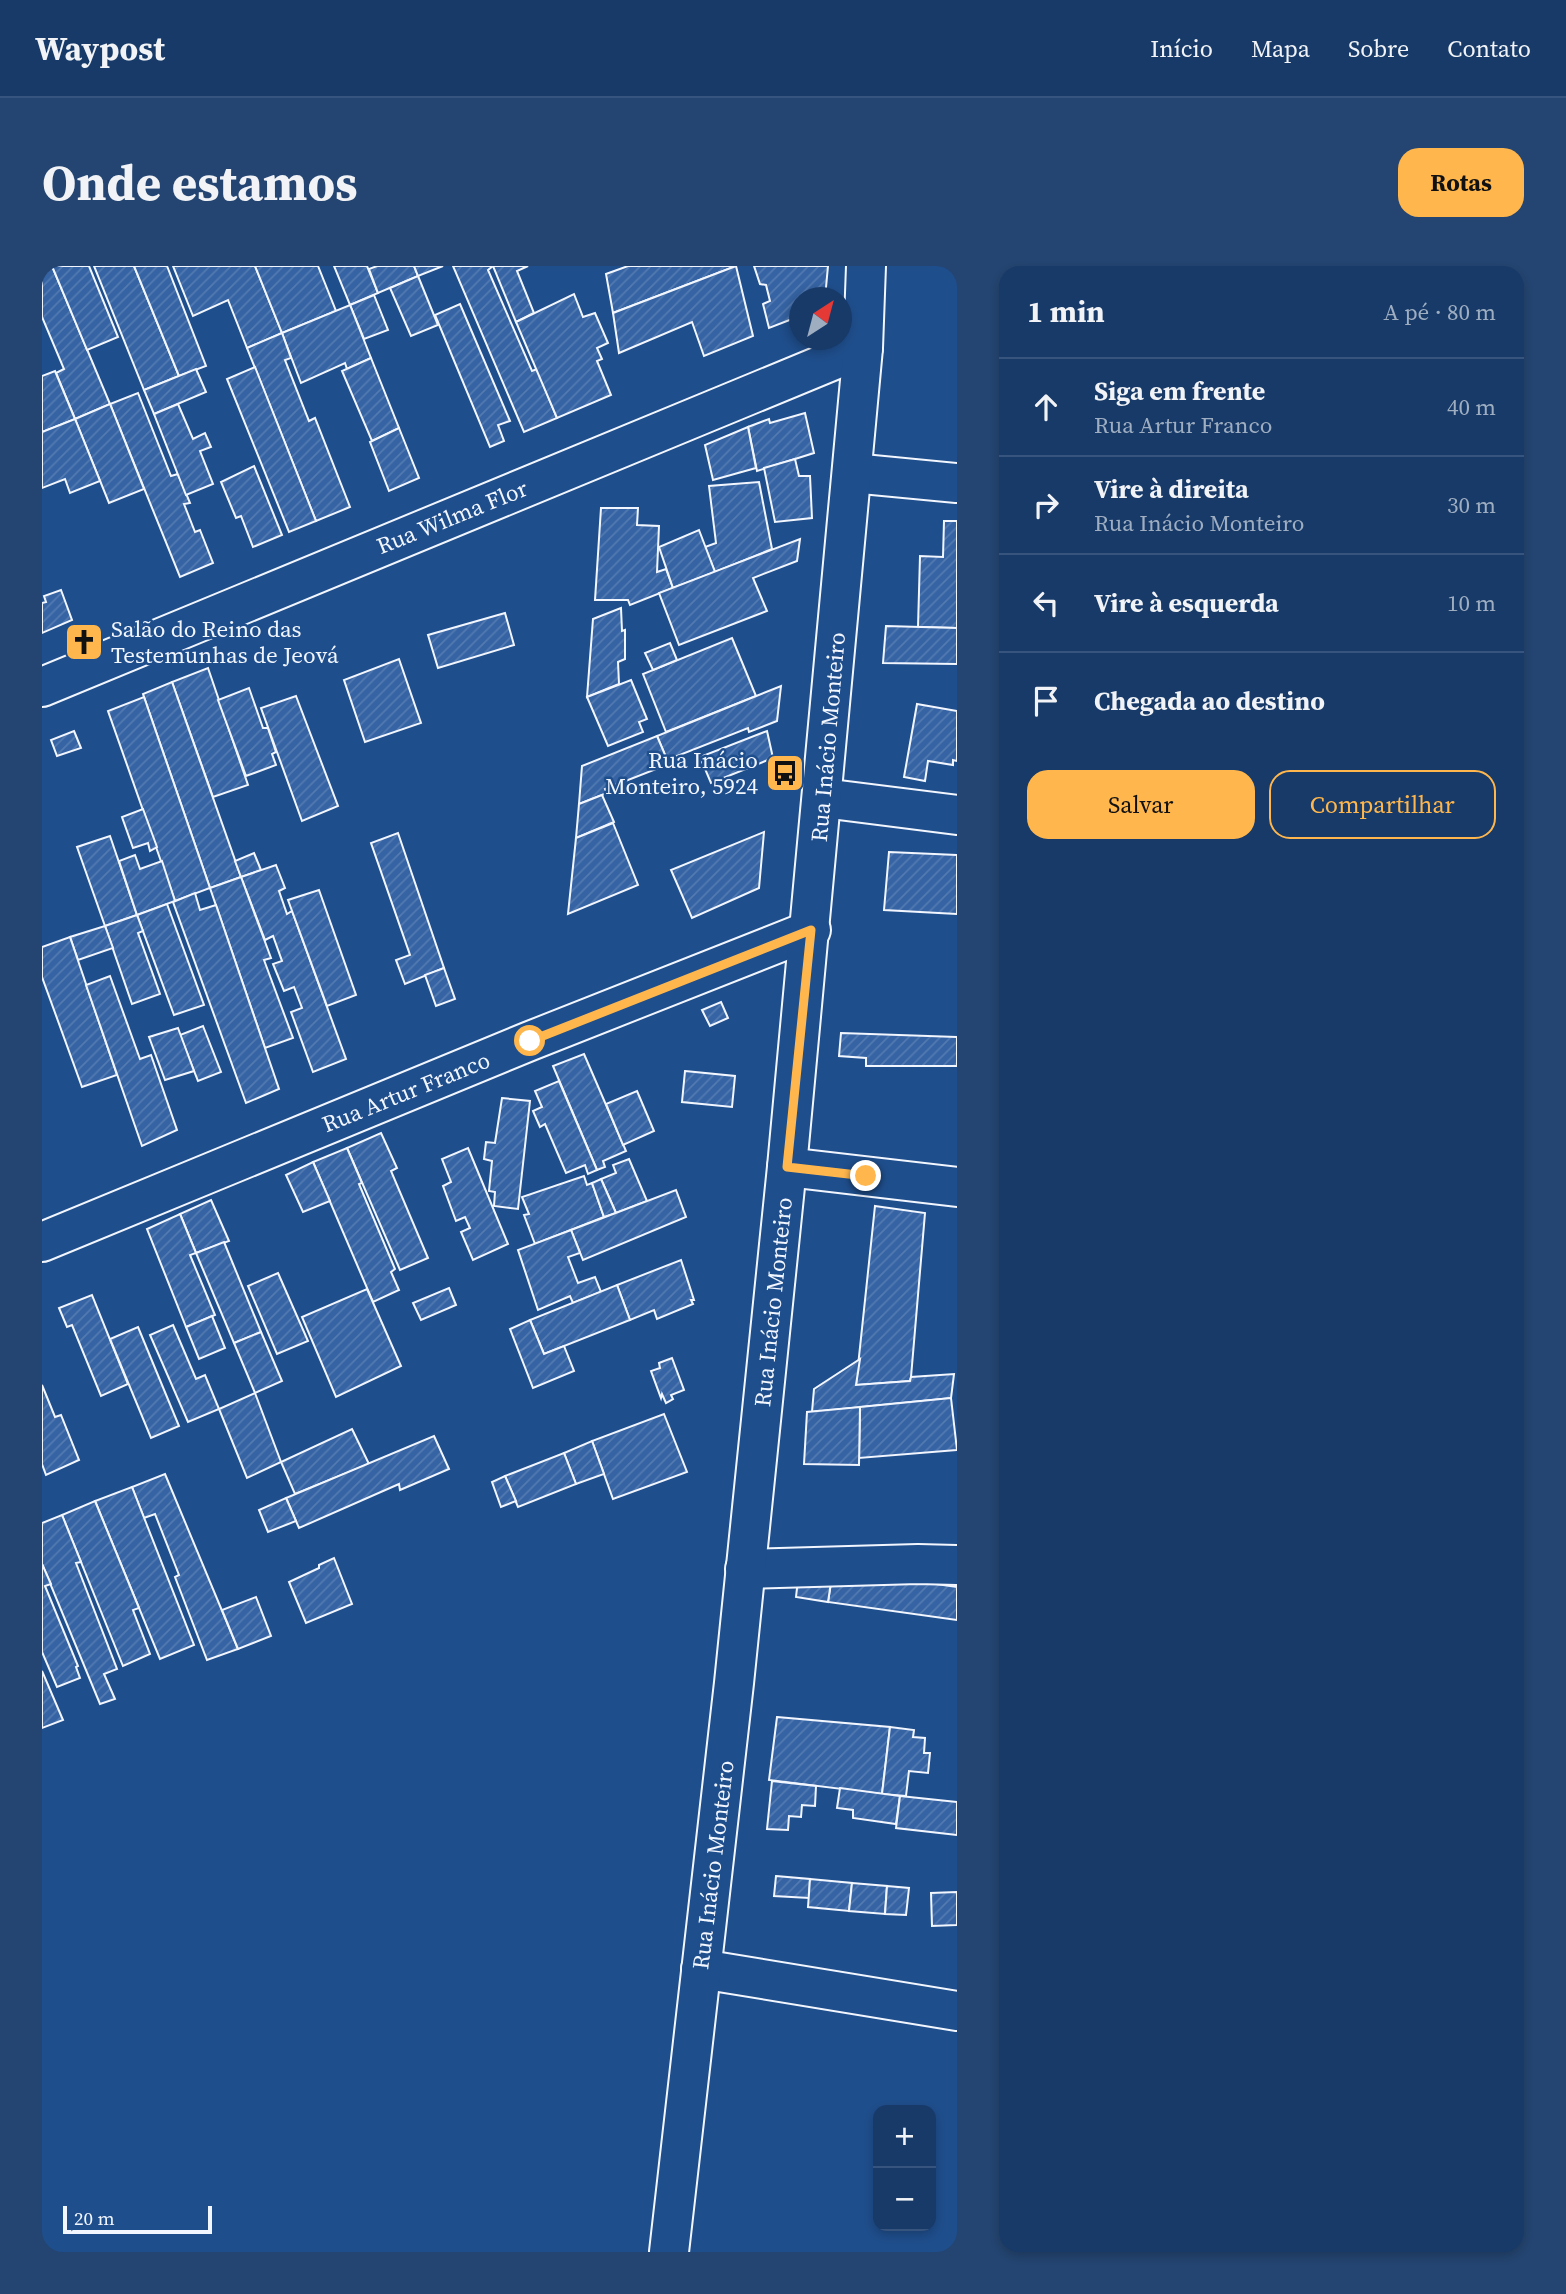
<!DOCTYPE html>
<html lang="pt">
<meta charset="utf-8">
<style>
:root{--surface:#173a69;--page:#244571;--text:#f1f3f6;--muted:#9eadc0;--line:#36547d;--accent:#ffb74d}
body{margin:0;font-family:"Source Serif 4",serif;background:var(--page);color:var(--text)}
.controls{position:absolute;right:21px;bottom:21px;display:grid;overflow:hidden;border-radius:14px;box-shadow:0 4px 10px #0003}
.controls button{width:63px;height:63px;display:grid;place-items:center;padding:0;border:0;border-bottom:2px solid var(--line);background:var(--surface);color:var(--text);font:35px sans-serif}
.compass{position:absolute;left:747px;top:21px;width:63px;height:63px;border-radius:50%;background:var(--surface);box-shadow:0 4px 10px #0003;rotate:36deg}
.scale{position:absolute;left:21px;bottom:18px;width:149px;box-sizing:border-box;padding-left:7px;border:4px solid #f2f6ff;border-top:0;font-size:19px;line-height:24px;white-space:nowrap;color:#f2f6ff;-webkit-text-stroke:5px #1f4e8c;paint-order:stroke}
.stop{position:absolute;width:21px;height:21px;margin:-16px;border:5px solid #ffb74d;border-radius:50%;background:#fff}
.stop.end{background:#ffb74d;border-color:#fff;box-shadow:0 2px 7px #0008}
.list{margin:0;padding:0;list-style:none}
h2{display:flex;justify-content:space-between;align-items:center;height:91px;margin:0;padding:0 28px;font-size:30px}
h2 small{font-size:23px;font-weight:400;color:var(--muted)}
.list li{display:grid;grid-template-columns:46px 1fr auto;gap:21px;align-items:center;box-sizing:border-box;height:98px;padding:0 28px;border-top:2px solid var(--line)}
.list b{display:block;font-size:26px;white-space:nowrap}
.list p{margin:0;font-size:23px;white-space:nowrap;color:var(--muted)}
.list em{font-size:23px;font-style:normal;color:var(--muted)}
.actions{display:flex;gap:14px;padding:21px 28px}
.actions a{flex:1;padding:16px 0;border:2px solid var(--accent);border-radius:21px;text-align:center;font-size:24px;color:var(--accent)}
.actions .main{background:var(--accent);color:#111}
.icon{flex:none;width:38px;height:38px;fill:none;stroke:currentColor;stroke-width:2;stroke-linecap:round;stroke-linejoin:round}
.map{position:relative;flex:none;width:915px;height:1986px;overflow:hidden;border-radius:21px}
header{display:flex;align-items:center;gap:42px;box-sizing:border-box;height:98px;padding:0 35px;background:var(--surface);border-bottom:2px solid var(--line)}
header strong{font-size:33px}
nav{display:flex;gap:38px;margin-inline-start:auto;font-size:24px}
.intro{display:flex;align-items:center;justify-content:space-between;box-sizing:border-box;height:168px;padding:0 42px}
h1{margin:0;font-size:49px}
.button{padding:18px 32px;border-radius:21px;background:var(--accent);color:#111;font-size:24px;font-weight:700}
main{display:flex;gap:42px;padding:0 42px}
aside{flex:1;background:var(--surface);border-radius:21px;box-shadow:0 4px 10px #0003}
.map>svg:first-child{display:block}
.building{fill:url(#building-hatch);stroke:#f2f6ff;stroke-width:2}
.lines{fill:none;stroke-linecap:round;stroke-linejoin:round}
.minor-casing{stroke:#f2f6ff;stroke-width:42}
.minor{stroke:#1f4e8c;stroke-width:38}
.route{stroke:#ffb74d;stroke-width:9}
.labels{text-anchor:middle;stroke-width:5;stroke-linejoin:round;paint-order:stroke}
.street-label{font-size:23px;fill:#f2f6ff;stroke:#1f4e8c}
.poi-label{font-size:23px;fill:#f2f6ff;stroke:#1f4e8c;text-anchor:start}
</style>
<header>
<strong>Waypost</strong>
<nav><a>Início</a><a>Mapa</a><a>Sobre</a><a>Contato</a></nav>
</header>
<div class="intro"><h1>Onde estamos</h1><a class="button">Rotas</a></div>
<main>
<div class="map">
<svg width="915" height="1986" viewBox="0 0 915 1986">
<defs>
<pattern id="building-hatch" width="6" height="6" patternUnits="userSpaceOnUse" patternTransform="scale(1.75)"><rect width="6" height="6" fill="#3563a3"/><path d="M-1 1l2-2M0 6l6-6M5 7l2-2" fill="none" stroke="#537ab1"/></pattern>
</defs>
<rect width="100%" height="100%" fill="#1f4e8c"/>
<!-- building -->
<g class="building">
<polygon points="0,0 10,0 68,138 33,153 14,107 22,103 0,51"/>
<polygon points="10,0 47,0 76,71 45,84"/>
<polygon points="52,0 92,0 137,110 102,124"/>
<polygon points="92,0 125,0 164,100 137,110"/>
<polygon points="131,0 213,0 240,67 205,82 186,34 151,50"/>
<polygon points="213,0 276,0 294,45 240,67"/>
<polygon points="292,0 325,0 336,27 308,39"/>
<polygon points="335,0 372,0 376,10 336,27 327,3"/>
<polygon points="372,0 401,0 376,10"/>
<polygon points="411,0 451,0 446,4 490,105 495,103 515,152 482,166"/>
<polygon points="451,0 486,0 475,5 492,47 474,56"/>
<polygon points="586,0 694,0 571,47 564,8"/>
<polygon points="694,0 711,70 662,90 650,56 577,87 571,47"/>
<polygon points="712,0 786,0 783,32 758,32 758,50 727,62 721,38 728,35 724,19 718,18"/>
<polygon points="376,10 396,59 369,70 348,22"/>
<polygon points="532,28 541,51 553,47 566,77 555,82 560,93 555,95 569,129 515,152 474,56"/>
<polygon points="332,29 346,64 322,73 308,39"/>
<polygon points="418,38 468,155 456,159 462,175 448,181 393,49"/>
<polygon points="308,39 329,92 305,103 303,97 259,117 240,67"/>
<polygon points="240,67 249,92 243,94 267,155 273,152 308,241 274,255 205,82"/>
<polygon points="329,92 357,162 330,175 300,105"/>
<polygon points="213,101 274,255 247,266 185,113"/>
<polygon points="154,103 164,126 112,148 102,124"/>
<polygon points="13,105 33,153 0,166 0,110"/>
<polygon points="96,127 129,210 136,208 148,237 142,238 153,266 158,264 171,297 138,311 68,138"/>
<polygon points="68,138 102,223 67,237 33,153"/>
<polygon points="136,138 151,173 163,167 169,181 158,185 171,218 144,229 112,148"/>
<polygon points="763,147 772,187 715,205 706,161 727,153 728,157"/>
<polygon points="33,153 58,215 28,227 23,213 0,222 0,166"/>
<polygon points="706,161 714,202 671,214 663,179"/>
<polygon points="357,162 377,212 347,225 328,176"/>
<polygon points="753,193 757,210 768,210 770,252 733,256 722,202"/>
<polygon points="212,200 240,269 211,281 199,250 194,252 179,216"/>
<polygon points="717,216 730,283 673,306 663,281 674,277 667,220"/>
<polygon points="559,242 596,242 595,259 617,260 615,306 624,303 631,322 588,339 586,334 553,334"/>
<polygon points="902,255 915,255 915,362 876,361 878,290 901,291"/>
<polygon points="657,264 673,306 631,322 617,281"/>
<polygon points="758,273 755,295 711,312 725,345 637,379 617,327"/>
<polygon points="19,324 30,354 0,367 0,337 4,336 2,330"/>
<polygon points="579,342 580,365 583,364 583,393 576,396 577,418 545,431 551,353"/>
<polygon points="463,347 472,379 396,402 386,369"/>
<polygon points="844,360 915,362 915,398 841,397"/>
<polygon points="690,372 714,430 624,466 601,408"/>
<polygon points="628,377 635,394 611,404 603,387"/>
<polygon points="357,393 379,457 323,476 302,414"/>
<polygon points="166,402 206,519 171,531 130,416"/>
<polygon points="589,414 605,453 597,456 601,466 566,480 545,431"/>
<polygon points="130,416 199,611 168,622 101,428"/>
<polygon points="739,420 735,455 707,466 706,462 625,494 615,470"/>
<polygon points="207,422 221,462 226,462 234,486 230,488 234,499 204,510 176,434"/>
<polygon points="254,430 296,540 260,555 219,442"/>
<polygon points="102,431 168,622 133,635 66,445"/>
<polygon points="875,438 915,445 915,495 911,494 911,499 886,495 883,515 862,511"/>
<polygon points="32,465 39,482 15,490 9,474"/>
<polygon points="725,465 731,492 669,517 658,491"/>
<polygon points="615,470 627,498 563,523 565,527 537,538 540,500"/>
<polygon points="560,529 572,556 534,572 537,538"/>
<polygon points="101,543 115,581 108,585 106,577 91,582 80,551"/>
<polygon points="571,557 596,619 526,648 534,572"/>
<polygon points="722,566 717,622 650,652 629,604"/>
<polygon points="356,567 402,702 363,718 354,694 368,689 329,577"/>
<polygon points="68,570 95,649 63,660 35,581"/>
<polygon points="847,586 915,589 915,648 842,644"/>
<polygon points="212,587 219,604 199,611 193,595"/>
<polygon points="93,589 98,603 120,595 133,635 95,649 77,595"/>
<polygon points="234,599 243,622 237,625 245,648 250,645 304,793 271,806 249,746 260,742 252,721 242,725 231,698 240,695 231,670 223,674 199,611"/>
<polygon points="199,611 229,692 222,694 251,772 223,782 168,622"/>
<polygon points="277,624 314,729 285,740 246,634"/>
<polygon points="153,627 158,644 174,639 237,823 204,837 131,636"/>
<polygon points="125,638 162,739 132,749 95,649"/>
<polygon points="95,649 101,665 96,667 118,728 90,738 63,660"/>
<polygon points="63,660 71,682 36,694 28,671"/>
<polygon points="28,671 75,809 40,821 0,711 0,681"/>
<polygon points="402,702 413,733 394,740 383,709"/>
<polygon points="68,710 98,793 109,789 135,864 100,880 44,719"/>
<polygon points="679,736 686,752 668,760 660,744"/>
<polygon points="161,760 179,806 156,815 138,769"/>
<polygon points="136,762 152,805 123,814 107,771"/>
<polygon points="799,767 915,771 915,800 824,800 824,792 797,790"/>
<polygon points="542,788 584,885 561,895 563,901 555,904 511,800"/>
<polygon points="643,805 693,810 690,841 640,836"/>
<polygon points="517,815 555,904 546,908 543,899 524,907 503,858 498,861 491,845 500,841 493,825"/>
<polygon points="595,825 612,865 581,879 564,838"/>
<polygon points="460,832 488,835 476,943 452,940 453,926 447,925 450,895 442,893 444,876 453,877"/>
<polygon points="339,867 355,902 349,905 386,992 358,1004 305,882"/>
<polygon points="305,882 320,917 317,918 353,1003 349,1006 357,1024 331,1036 271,896"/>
<polygon points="426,882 466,978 431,994 419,966 428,962 423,951 414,955 401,920 409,916 400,893"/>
<polygon points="587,893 605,935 574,947 559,913 574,907 571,899"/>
<polygon points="271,896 288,935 261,946 244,909"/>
<polygon points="542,910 545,919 550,917 562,951 493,978 482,949 487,948 480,931"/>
<polygon points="559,913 574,947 562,951 550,917"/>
<polygon points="634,924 644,951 541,994 529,964"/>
<polygon points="169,934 187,975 154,987 138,948"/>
<polygon points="833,940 883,947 869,1111 868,1115 814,1119"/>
<polygon points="138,948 154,987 148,989 173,1049 144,1061 105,963"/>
<polygon points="529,964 538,987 526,991 536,1017 553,1011 559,1026 531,1037 528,1030 496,1044 476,984"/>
<polygon points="182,976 219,1066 192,1077 154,987"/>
<polygon points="639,994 652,1034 649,1034 651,1038 615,1053 612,1044 588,1054 575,1019"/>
<polygon points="236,1007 266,1075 235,1088 206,1020"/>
<polygon points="575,1019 588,1054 502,1088 488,1054"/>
<polygon points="407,1022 414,1039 379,1054 371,1037"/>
<polygon points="325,1023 359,1100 294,1131 260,1051"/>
<polygon points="50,1029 86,1118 59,1130 30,1059 25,1061 17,1042"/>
<polygon points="170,1050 183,1082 157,1093 144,1061"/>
<polygon points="488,1054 502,1088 522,1080 532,1105 491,1122 468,1063"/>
<polygon points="131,1059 154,1113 163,1109 177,1143 146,1156 108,1069"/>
<polygon points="96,1061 137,1160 109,1172 68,1073"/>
<polygon points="219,1066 240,1115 213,1127 192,1077"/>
<polygon points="630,1092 642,1124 629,1129 631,1133 624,1137 620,1128 619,1132 609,1105 618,1102 617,1097"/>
<polygon points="818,1093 814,1119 868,1115 869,1111 912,1108 909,1132 770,1146 772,1123"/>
<polygon points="0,1119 13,1151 19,1149 37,1194 4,1209 0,1198"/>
<polygon points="213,1127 239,1196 205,1212 177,1143"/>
<polygon points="909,1132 915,1184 817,1192 818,1141"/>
<polygon points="818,1141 817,1199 762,1198 765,1146"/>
<polygon points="622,1148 645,1206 571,1233 550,1175"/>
<polygon points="310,1163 327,1198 253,1228 239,1196"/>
<polygon points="392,1170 407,1203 358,1224 357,1218 257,1262 244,1232"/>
<polygon points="550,1175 562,1208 534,1218 522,1187"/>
<polygon points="522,1187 534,1218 476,1241 463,1210"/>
<polygon points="123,1208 196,1383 165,1394 133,1311 137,1309 113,1248 102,1252 90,1221"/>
<polygon points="463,1210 474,1235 459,1241 450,1216"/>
<polygon points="90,1221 152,1379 118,1393 53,1235"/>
<polygon points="244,1232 254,1255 226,1266 217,1244"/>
<polygon points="53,1235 97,1342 91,1344 108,1388 81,1400 20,1249"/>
<polygon points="20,1249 39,1296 34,1297 75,1403 62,1408 73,1433 58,1438 0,1298 0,1257"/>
<polygon points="292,1292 310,1338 264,1357 247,1316 277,1302 277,1299"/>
<polygon points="0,1298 9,1318 3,1320 36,1400 34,1401 38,1412 15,1421 0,1386"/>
<polygon points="791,1303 915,1321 915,1354 786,1336"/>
<polygon points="757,1305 790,1310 786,1336 754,1331"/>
<polygon points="214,1331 229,1370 196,1383 180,1344"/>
<polygon points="0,1405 21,1454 0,1462"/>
<polygon points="735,1451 848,1461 840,1528 727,1514"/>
<polygon points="848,1461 872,1464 871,1471 883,1472 882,1487 888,1487 886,1507 867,1505 864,1530 840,1528"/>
<polygon points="730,1515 774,1520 773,1540 760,1539 759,1551 747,1550 746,1564 725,1563"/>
<polygon points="798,1522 858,1530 854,1558 811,1552 811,1544 795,1542"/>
<polygon points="858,1530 915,1536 915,1569 854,1562"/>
<polygon points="734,1610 768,1613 767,1632 732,1630"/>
<polygon points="768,1613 810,1617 807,1645 766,1641"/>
<polygon points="810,1617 845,1620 843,1648 807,1645"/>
<polygon points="845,1620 867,1622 864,1649 843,1648"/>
<polygon points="915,1626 915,1659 890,1660 889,1627"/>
</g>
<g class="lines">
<defs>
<g id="minor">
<polyline points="810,207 915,217"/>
<polyline points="0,421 821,82"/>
<polyline points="781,532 915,549"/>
<polyline points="745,901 915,921"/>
<polyline points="0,976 488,775 769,664"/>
<polyline points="703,1303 876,1298 915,1299"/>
<polyline points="659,1703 915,1745"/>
<polyline points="627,1986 692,1417 745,901 821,82 824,0"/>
</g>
</defs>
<!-- minor casing -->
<use href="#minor" class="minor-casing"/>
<!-- minor -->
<use href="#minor" class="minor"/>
</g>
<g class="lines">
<!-- route -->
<polyline class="route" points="488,775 769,664 745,901 824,910"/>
</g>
<!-- icons -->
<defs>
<symbol id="church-square" viewBox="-11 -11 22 22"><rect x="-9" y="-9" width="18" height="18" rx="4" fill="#ffb74d" stroke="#1f4e8c"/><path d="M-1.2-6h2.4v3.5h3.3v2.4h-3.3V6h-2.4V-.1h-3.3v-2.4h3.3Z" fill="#111"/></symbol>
<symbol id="bus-square" viewBox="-11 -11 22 22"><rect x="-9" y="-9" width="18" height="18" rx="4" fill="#ffb74d" stroke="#1f4e8c"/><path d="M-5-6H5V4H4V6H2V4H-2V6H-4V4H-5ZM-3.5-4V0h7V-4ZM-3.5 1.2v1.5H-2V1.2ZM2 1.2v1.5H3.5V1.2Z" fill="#111"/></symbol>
</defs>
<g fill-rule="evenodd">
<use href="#church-square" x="20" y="354" width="44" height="44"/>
<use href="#bus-square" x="721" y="485" width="44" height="44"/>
</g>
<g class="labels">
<!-- street labels -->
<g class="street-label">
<text transform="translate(410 251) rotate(-22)" y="8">Rua Wilma Flor</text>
<text transform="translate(786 471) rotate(-85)" y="8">Rua Inácio Monteiro</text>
<text transform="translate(364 826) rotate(-22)" y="8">Rua Artur Franco</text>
<text transform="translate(731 1036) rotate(-84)" y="8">Rua Inácio Monteiro</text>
<text transform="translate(671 1599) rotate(-83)" y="8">Rua Inácio Monteiro</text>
</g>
<!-- poi labels -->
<g class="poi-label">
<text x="69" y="371">Salão do Reino das<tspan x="69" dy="26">Testemunhas de Jeová</tspan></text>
<text x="716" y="502" text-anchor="end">Rua Inácio<tspan x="716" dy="26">Monteiro, 5924</tspan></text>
</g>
</g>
</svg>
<div class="controls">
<button>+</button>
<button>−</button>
</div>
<svg class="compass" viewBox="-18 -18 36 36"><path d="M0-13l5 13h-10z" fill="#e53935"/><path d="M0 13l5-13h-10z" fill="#9eadc0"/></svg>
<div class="scale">20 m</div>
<div class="stop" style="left:488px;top:775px"></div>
<div class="stop end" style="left:824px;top:910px"></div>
</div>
<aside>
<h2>1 min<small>A pé · 80 m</small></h2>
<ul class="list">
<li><svg class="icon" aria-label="ahead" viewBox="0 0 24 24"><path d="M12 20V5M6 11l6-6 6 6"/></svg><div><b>Siga em frente</b><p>Rua Artur Franco</p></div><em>40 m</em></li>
<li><svg class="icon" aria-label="right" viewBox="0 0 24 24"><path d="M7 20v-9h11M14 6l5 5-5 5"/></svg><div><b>Vire à direita</b><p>Rua Inácio Monteiro</p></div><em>30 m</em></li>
<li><svg class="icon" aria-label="left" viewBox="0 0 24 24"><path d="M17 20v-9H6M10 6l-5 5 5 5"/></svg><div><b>Vire à esquerda</b></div><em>10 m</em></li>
<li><svg class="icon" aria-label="arrive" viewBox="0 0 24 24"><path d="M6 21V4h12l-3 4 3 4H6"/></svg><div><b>Chegada ao destino</b></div></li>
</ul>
<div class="actions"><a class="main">Salvar</a><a>Compartilhar</a></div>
</aside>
</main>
